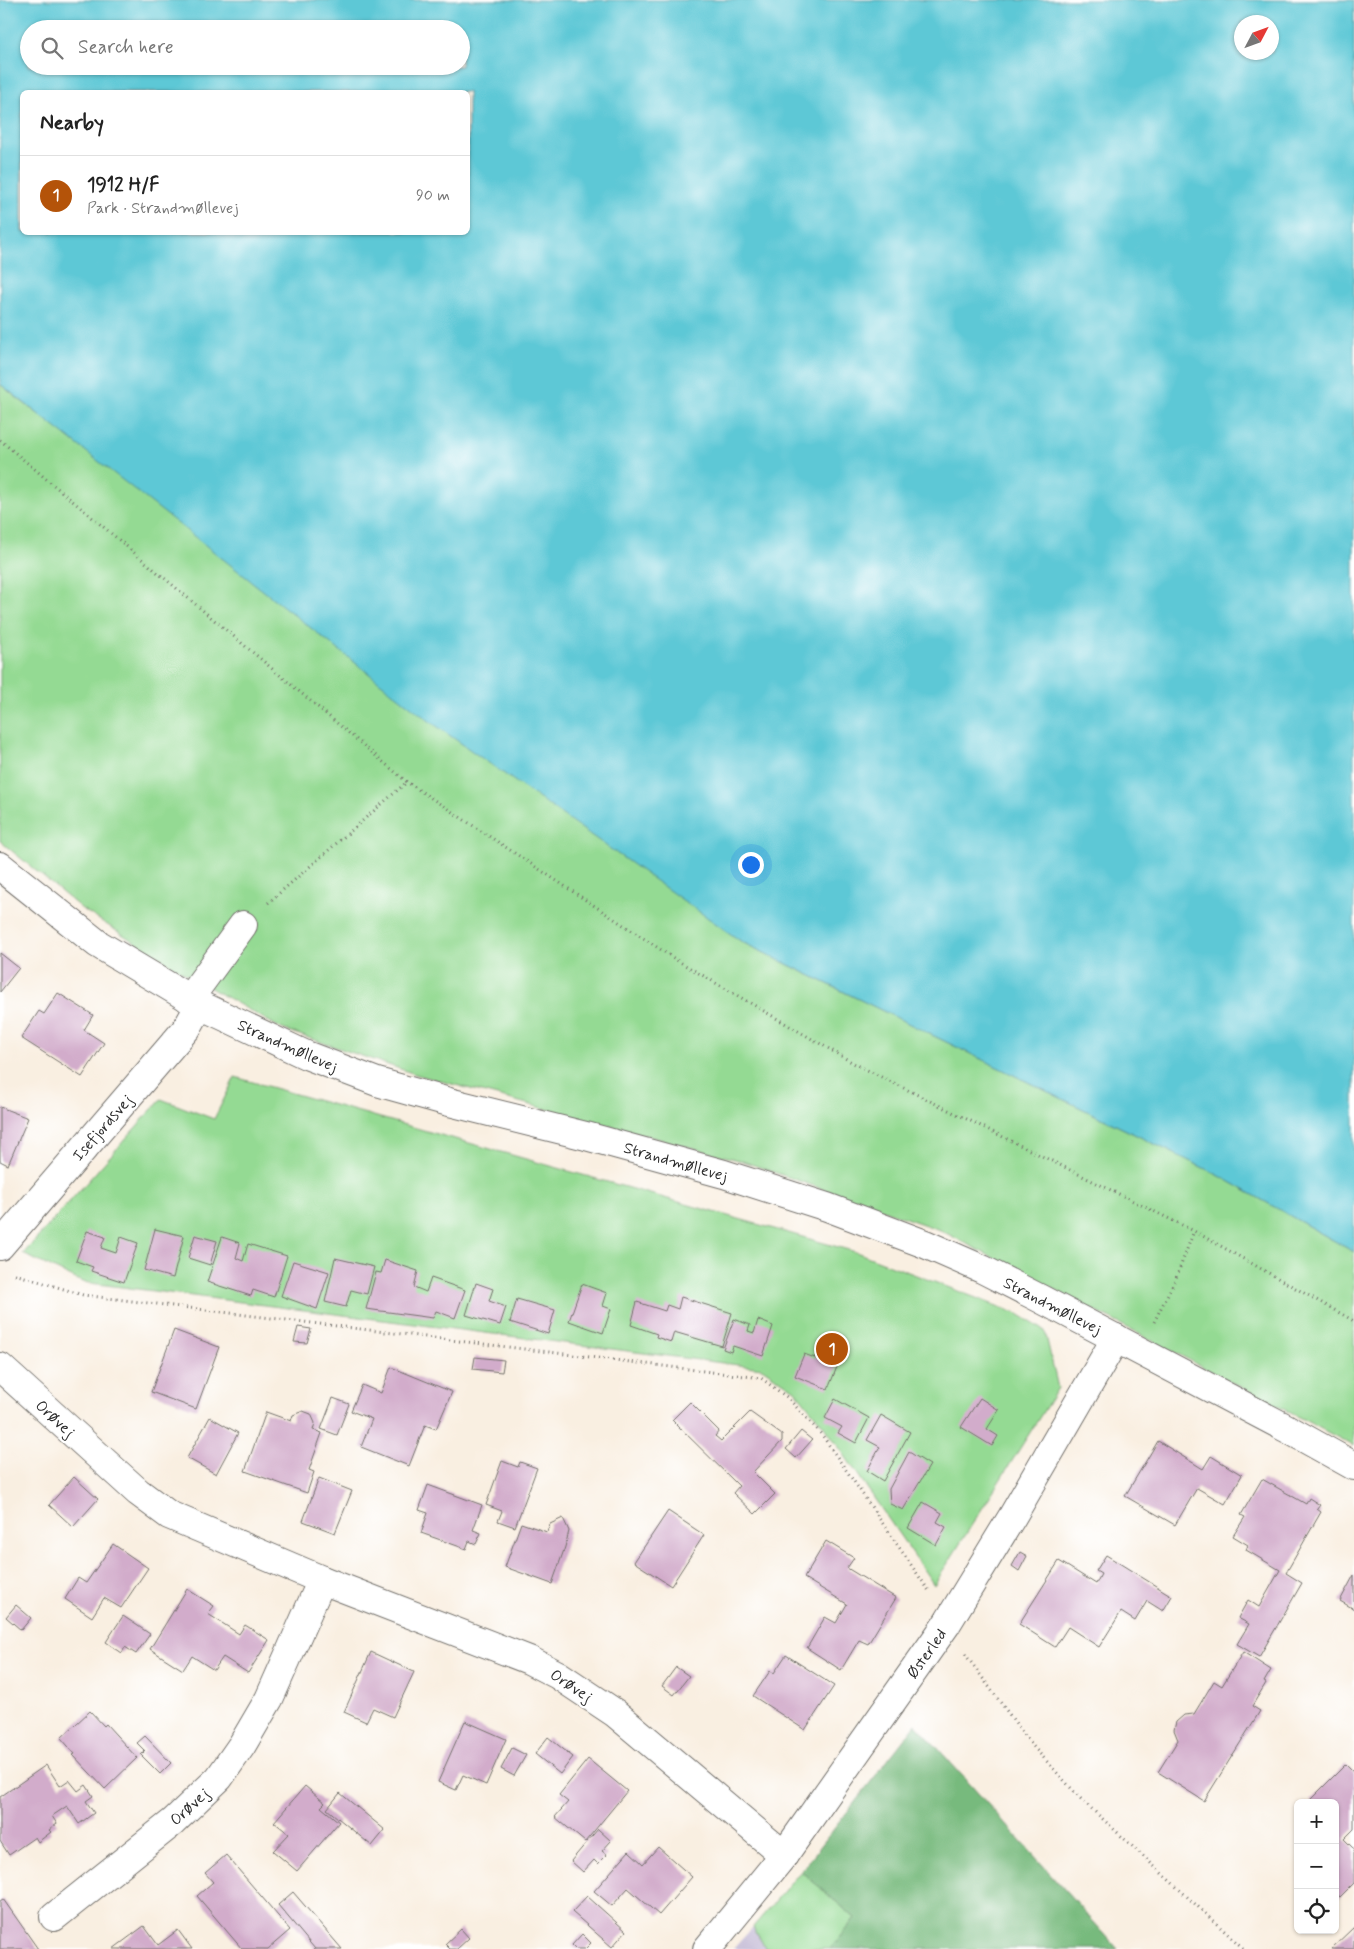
<!DOCTYPE html>
<meta charset="utf-8">
<style>
:root{--surface:#fff;--page:#f2f2f2;--text:#222;--muted:#767676;--line:#e0e0e0;--accent:#b45309}
body{margin:0;font-family:Mynerve,sans-serif;background:var(--page);color:var(--text)}
.controls{position:absolute;right:15px;bottom:15px;display:grid;overflow:hidden;border-radius:8px;box-shadow:0 1px 4px #0004}
.controls button{width:45px;height:45px;display:grid;place-items:center;padding:0;border:0;border-bottom:1px solid var(--line);background:var(--surface);color:var(--text);font:25px sans-serif}
.compass{position:absolute;left:1234px;top:15px;width:45px;height:45px;border-radius:50%;background:var(--surface);box-shadow:0 1px 4px #0004;rotate:49deg}
.you{position:absolute;left:750px;top:864px;width:18px;height:18px;margin:-12px;border:4px solid #fff;border-radius:50%;background:#1a73e8;box-shadow:0 0 0 8px #1a73e833}
.badge{display:grid;place-items:center;width:32px;height:32px;border-radius:50%;background:var(--accent);color:#fff;font-size:16px;font-weight:700}
.pin{position:absolute;translate:-50% -50%;border:2px solid #fff;box-shadow:0 1px 5px #0006}
.list{margin:0;padding:0;list-style:none}
h2{display:flex;justify-content:space-between;align-items:center;height:65px;margin:0;padding:0 20px;font-size:21px}
h2 small{font-size:16px;font-weight:400;color:var(--muted)}
.list li{display:grid;grid-template-columns:32px 1fr auto;gap:15px;align-items:center;box-sizing:border-box;height:80px;padding:0 20px;border-top:1px solid var(--line)}
.list b{display:block;font-size:19px;white-space:nowrap}
.list p{margin:0;font-size:16px;white-space:nowrap;color:var(--muted)}
.list em{font-size:16px;font-style:normal;color:var(--muted)}
.icon{flex:none;width:28px;height:28px;fill:none;stroke:currentColor;stroke-width:2;stroke-linecap:round;stroke-linejoin:round}
.map{position:relative;flex:none;width:1354px;height:1949px;overflow:hidden}
.search{position:absolute;background:var(--surface);box-shadow:0 1px 4px #0004;left:20px;top:20px;width:450px;height:55px;display:flex;align-items:center;gap:12px;box-sizing:border-box;padding:0 18px;border-radius:28px;color:var(--muted);font-size:19px}
.panel{position:absolute;background:var(--surface);box-shadow:0 1px 4px #0004;left:20px;top:90px;width:450px;height:145px;border-radius:8px}
.map>svg:first-child{display:block}
.industrial{fill:#c8bfd8}
.green{fill:#94da93;stroke:#60825f}
.forest{fill:#77ba7d;stroke:#517254}
.water{fill:#5dc8d6;stroke:#447a80;fill-rule:evenodd}
.building{fill:#d2accb}
.lines{fill:none;stroke-linecap:round;stroke-linejoin:round}
.minor-casing{stroke:#73706b;stroke-width:30}
.path{stroke:#73706b;stroke-width:3;stroke-dasharray:1 4;stroke-linecap:butt}
.minor{stroke:#fff;stroke-width:28}
.labels{text-anchor:middle;stroke-width:4.5;stroke-linejoin:round;paint-order:stroke}
.street-label{font-size:16px;fill:#2b2b2b;stroke:#fff}
</style>
<div class="map">
<svg width="1354" height="1949" viewBox="0 0 1354 1949">
<rect width="100%" height="100%" fill="#fff"/>
<filter id="ink" filterUnits="userSpaceOnUse"><feTurbulence type="fractalNoise" baseFrequency=".02" numOctaves="2"/><feDisplacementMap in="SourceGraphic" scale="10" xChannelSelector="R" yChannelSelector="G"/><feConvolveMatrix kernelMatrix="1 2 1 2 8 2 1 2 1" color-interpolation-filters="sRGB"/></filter>
<filter id="wash" filterUnits="userSpaceOnUse"><feTurbulence type="fractalNoise" baseFrequency=".0096" numOctaves="4" result="noise"/><feDisplacementMap in="SourceGraphic" scale="20" xChannelSelector="R" yChannelSelector="G"/><feGaussianBlur stdDeviation="1.12" result="paint"/><feColorMatrix in="noise" values="0 0 0 0 0 0 0 0 0 0 0 0 0 0 0 0 0 1.4 0 .05"/><feComposite in="paint" operator="in"/></filter>
<g filter="url(#wash)">
<rect width="100%" height="100%" fill="#f9efe1"/>
<!-- industrial -->
<polygon class="industrial" points="753,1927 766,1949 733,1949"/>
<!-- green -->
<g class="green">
<polygon points="0,384 17,398 742,942 1218,1175 1354,1252 1354,1446 940,1230 742,1161 418,1075 282,1029 179,970 82,909 0,841"/>
<polygon points="235,1077 856,1252 1018,1314 1045,1331 1058,1388 934,1585 825,1427 795,1390 762,1368 82,1282 23,1254 161,1099 214,1119"/>
<polygon points="801,1871 855,1918 830,1949 766,1949 753,1927"/>
</g>
<!-- forest -->
<polygon class="forest" points="916,1724 1118,1949 830,1949 855,1918 801,1871"/>
<!-- water -->
<path class="water" d="M0,0H1354V1252L1218,1175L742,942L428,720L0,384ZM1242,22H1272V52H1242ZM29,29H461V66H29ZM22,92H468V232H22Z"/>
<g id="blocks">
<!-- building -->
<g class="building">
<polygon points="0,953 19,968 0,992"/>
<polygon points="58,993 93,1015 84,1030 104,1043 82,1077 21,1038 39,1011 44,1014"/>
<polygon points="0,1107 28,1118 8,1165 0,1161"/>
<polygon points="155,1229 184,1236 173,1278 144,1270"/>
<polygon points="87,1231 105,1237 101,1248 116,1253 121,1237 138,1243 124,1282 91,1271 93,1267 76,1261"/>
<polygon points="195,1235 217,1241 210,1265 188,1258"/>
<polygon points="222,1237 240,1243 236,1258 243,1261 248,1244 287,1256 274,1297 253,1290 251,1296 207,1282"/>
<polygon points="335,1258 374,1267 367,1294 351,1290 346,1307 325,1302"/>
<polygon points="385,1260 418,1271 414,1287 426,1292 431,1278 465,1290 455,1318 436,1311 433,1318 366,1309 376,1272 381,1273"/>
<polygon points="293,1261 329,1272 317,1309 281,1296"/>
<polygon points="476,1283 493,1289 489,1301 506,1307 500,1325 466,1315"/>
<polygon points="582,1284 607,1293 603,1306 611,1309 603,1333 569,1321"/>
<polygon points="681,1297 732,1313 722,1346 674,1332 671,1342 656,1337 657,1334 631,1325 637,1302 665,1311 667,1305 678,1309"/>
<polygon points="517,1299 555,1310 548,1334 510,1322"/>
<polygon points="734,1319 750,1325 748,1331 754,1333 758,1320 773,1326 763,1356 733,1346 731,1352 723,1349"/>
<polygon points="298,1327 311,1329 307,1343 294,1342"/>
<polygon points="174,1330 219,1347 196,1409 151,1392"/>
<polygon points="817,1351 834,1358 832,1365 837,1367 828,1389 795,1376 804,1354 815,1358"/>
<polygon points="475,1357 504,1360 502,1372 473,1369"/>
<polygon points="391,1367 452,1392 436,1429 425,1425 409,1466 361,1447 372,1419 351,1411 362,1385 381,1393"/>
<polygon points="333,1398 349,1404 337,1435 321,1429"/>
<polygon points="980,1398 999,1410 987,1429 998,1436 992,1446 961,1427"/>
<polygon points="835,1399 869,1418 856,1443 838,1433 842,1427 825,1418"/>
<polygon points="690,1402 719,1431 715,1436 721,1441 750,1412 782,1435 782,1441 753,1472 775,1494 755,1514 733,1493 739,1486 672,1420"/>
<polygon points="303,1411 311,1414 315,1423 313,1430 322,1433 309,1470 314,1472 307,1493 245,1471 266,1412 291,1421 293,1415"/>
<polygon points="881,1415 910,1432 883,1481 867,1471 880,1447 867,1440"/>
<polygon points="210,1417 238,1433 216,1474 187,1458"/>
<polygon points="801,1431 812,1440 796,1458 786,1449"/>
<polygon points="1158,1441 1203,1469 1211,1456 1242,1475 1225,1504 1197,1488 1175,1525 1125,1496"/>
<polygon points="909,1452 930,1465 903,1510 890,1504 889,1489"/>
<polygon points="502,1461 518,1467 520,1462 537,1468 515,1527 498,1521 502,1511 486,1505"/>
<polygon points="74,1477 98,1499 73,1527 49,1505"/>
<polygon points="319,1478 352,1491 335,1533 303,1521"/>
<polygon points="1262,1479 1306,1504 1309,1498 1320,1505 1317,1509 1321,1512 1286,1573 1302,1583 1259,1657 1237,1644 1249,1624 1238,1618 1248,1600 1259,1607 1280,1570 1246,1550 1248,1545 1233,1536 1245,1517 1241,1515"/>
<polygon points="428,1485 482,1505 473,1530 481,1533 476,1544 469,1541 466,1549 421,1533 428,1513 419,1510"/>
<polygon points="923,1502 942,1513 937,1522 946,1527 936,1545 908,1528"/>
<polygon points="668,1511 704,1535 671,1586 634,1562"/>
<polygon points="563,1518 569,1531 565,1547 552,1584 505,1567 521,1523 547,1532 550,1524"/>
<polygon points="826,1541 854,1558 847,1568 896,1598 868,1644 859,1640 841,1670 807,1648 825,1617 836,1623 847,1604 804,1578"/>
<polygon points="113,1544 148,1568 121,1608 104,1598 92,1617 65,1599 78,1578 86,1583"/>
<polygon points="1020,1552 1027,1556 1019,1571 1012,1566"/>
<polygon points="1106,1555 1172,1596 1163,1611 1147,1601 1135,1621 1121,1612 1099,1647 1068,1627 1055,1647 1019,1624 1059,1561 1096,1584 1101,1574 1096,1571"/>
<polygon points="1354,1575 1354,1609 1340,1601"/>
<polygon points="187,1589 214,1606 208,1614 239,1634 245,1625 269,1640 248,1673 223,1657 214,1670 192,1656 183,1670 150,1649"/>
<polygon points="16,1605 31,1618 21,1630 6,1617"/>
<polygon points="123,1616 150,1634 136,1654 125,1647 122,1653 106,1642"/>
<polygon points="371,1652 414,1672 393,1717 373,1708 366,1722 344,1712"/>
<polygon points="1243,1652 1271,1670 1264,1682 1266,1683 1252,1706 1260,1711 1204,1801 1158,1772 1178,1740 1174,1730 1176,1722 1184,1715 1194,1714 1214,1681 1222,1686"/>
<polygon points="786,1655 834,1686 805,1730 753,1696 770,1671 774,1673"/>
<polygon points="676,1667 689,1676 674,1695 662,1686"/>
<polygon points="90,1711 104,1726 106,1724 137,1758 105,1789 73,1755 75,1754 61,1738"/>
<polygon points="465,1721 506,1739 486,1785 463,1775 456,1790 438,1782"/>
<polygon points="145,1736 171,1763 160,1774 141,1755 145,1751 137,1743"/>
<polygon points="548,1737 573,1757 560,1774 535,1754"/>
<polygon points="512,1748 526,1755 514,1776 501,1769"/>
<polygon points="588,1759 627,1791 585,1842 555,1817 568,1802 559,1795"/>
<polygon points="1346,1764 1354,1772 1354,1829 1344,1839 1354,1849 1354,1883 1340,1897 1335,1892 1335,1842 1339,1839 1335,1835 1335,1803 1313,1803 1310,1800"/>
<polygon points="46,1765 60,1786 69,1780 78,1791 86,1785 93,1796 86,1801 94,1813 79,1824 67,1806 52,1816 57,1824 49,1830 51,1832 38,1842 35,1837 9,1855 0,1841 0,1797"/>
<polygon points="305,1786 325,1803 321,1807 339,1822 297,1871 273,1851 289,1834 274,1822"/>
<polygon points="340,1793 385,1830 372,1846 327,1809"/>
<polygon points="598,1829 611,1841 602,1851 607,1855 598,1864 594,1860 583,1872 571,1861"/>
<polygon points="658,1847 692,1877 659,1915 628,1888 612,1906 594,1891 629,1851 643,1864"/>
<polygon points="226,1855 290,1930 268,1949 242,1949 197,1896 213,1882 205,1873"/>
<polygon points="293,1892 342,1949 315,1949 278,1905"/>
<polygon points="587,1896 626,1931 612,1947 572,1912"/>
<polygon points="3,1899 38,1949 0,1949 0,1901"/>
<polygon points="144,1926 158,1945 178,1930 192,1949 113,1949"/>
<polygon points="1354,1927 1354,1949 1331,1949"/>
<polygon points="461,1929 469,1938 457,1949 450,1949 445,1944"/>
<polygon points="582,1934 591,1943 585,1949 576,1949 572,1945"/>
</g>
</g>
</g>
<g filter="url(#ink)">
<use href="#blocks" fill-opacity="0" stroke="#73706b" stroke-width="1"/>
<g class="lines">
<defs>
<g id="minor">
<polyline points="0,866 98,944 200,1005 306,1055 377,1082 449,1102 586,1136 724,1174 827,1207 925,1244 982,1269 1039,1298 1286,1428 1354,1466"/>
<polyline points="189,999 243,925"/>
<polyline points="0,1246 187,1028 200,1005"/>
<polyline points="0,1367 138,1492 169,1515 322,1580 529,1660 558,1675 615,1713 784,1855"/>
<polyline points="54,1917 173,1822 219,1778 242,1745 269,1699 322,1580"/>
<polyline points="707,1949 784,1855 946,1625 1012,1517 1116,1338"/>
</g>
</defs>
<!-- minor casing -->
<use href="#minor" class="minor-casing"/>
<!-- path -->
<g class="path">
<polyline points="0,440 407,782 678,961 855,1064 1194,1231 1354,1321"/>
<polyline points="268,903 407,782"/>
<polyline points="15,1274 83,1295 761,1378 788,1398 822,1435 929,1591"/>
<polyline points="1154,1322 1176,1278 1194,1231"/>
<polyline points="965,1654 1031,1744 1081,1799 1244,1949"/>
</g>
<!-- minor -->
<use href="#minor" class="minor"/>
</g>
</g>
<g class="labels">
<!-- street labels -->
<g class="street-label">
<text transform="translate(288 1045) rotate(24)" y="6">Strandmøllevej</text>
<text transform="translate(102 1127) rotate(-49)" y="6">Isefjordsvej</text>
<text transform="translate(676 1161) rotate(16)" y="6">Strandmøllevej</text>
<text transform="translate(1053 1305) rotate(27)" y="6">Strandmøllevej</text>
<text transform="translate(56 1418) rotate(42)" y="6">Orøvej</text>
<text transform="translate(926 1653) rotate(-55)" y="6">Østerled</text>
<text transform="translate(572 1685) rotate(33)" y="6">Orøvej</text>
<text transform="translate(189 1806) rotate(-43)" y="6">Orøvej</text>
</g>
</g>
</svg>
<div class="controls">
<button>+</button>
<button>−</button>
<button><svg class="icon" aria-label="locate" viewBox="0 0 24 24"><circle cx="12" cy="12" r="6"/><path d="M12 2v4M12 18v4M2 12h4M18 12h4"/></svg></button>
</div>
<svg class="compass" viewBox="-18 -18 36 36"><path d="M0-13l5 13h-10z" fill="#e53935"/><path d="M0 13l5-13h-10z" fill="#767676"/></svg>
<div class="you"></div>
<div class="pin badge" style="left:832px;top:1349px">1</div>
<div class="search"><svg class="icon" aria-label="search" viewBox="0 0 24 24"><circle cx="10" cy="10" r="6"/><path d="M15 15l6 6"/></svg>Search here</div>
<section class="panel">
<h2>Nearby<small></small></h2>
<ul class="list">
<li><span class="badge">1</span><div><b>1912 H/F</b><p>Park · Strandmøllevej</p></div><em>90 m</em></li>
</ul>
</section>
</div>
